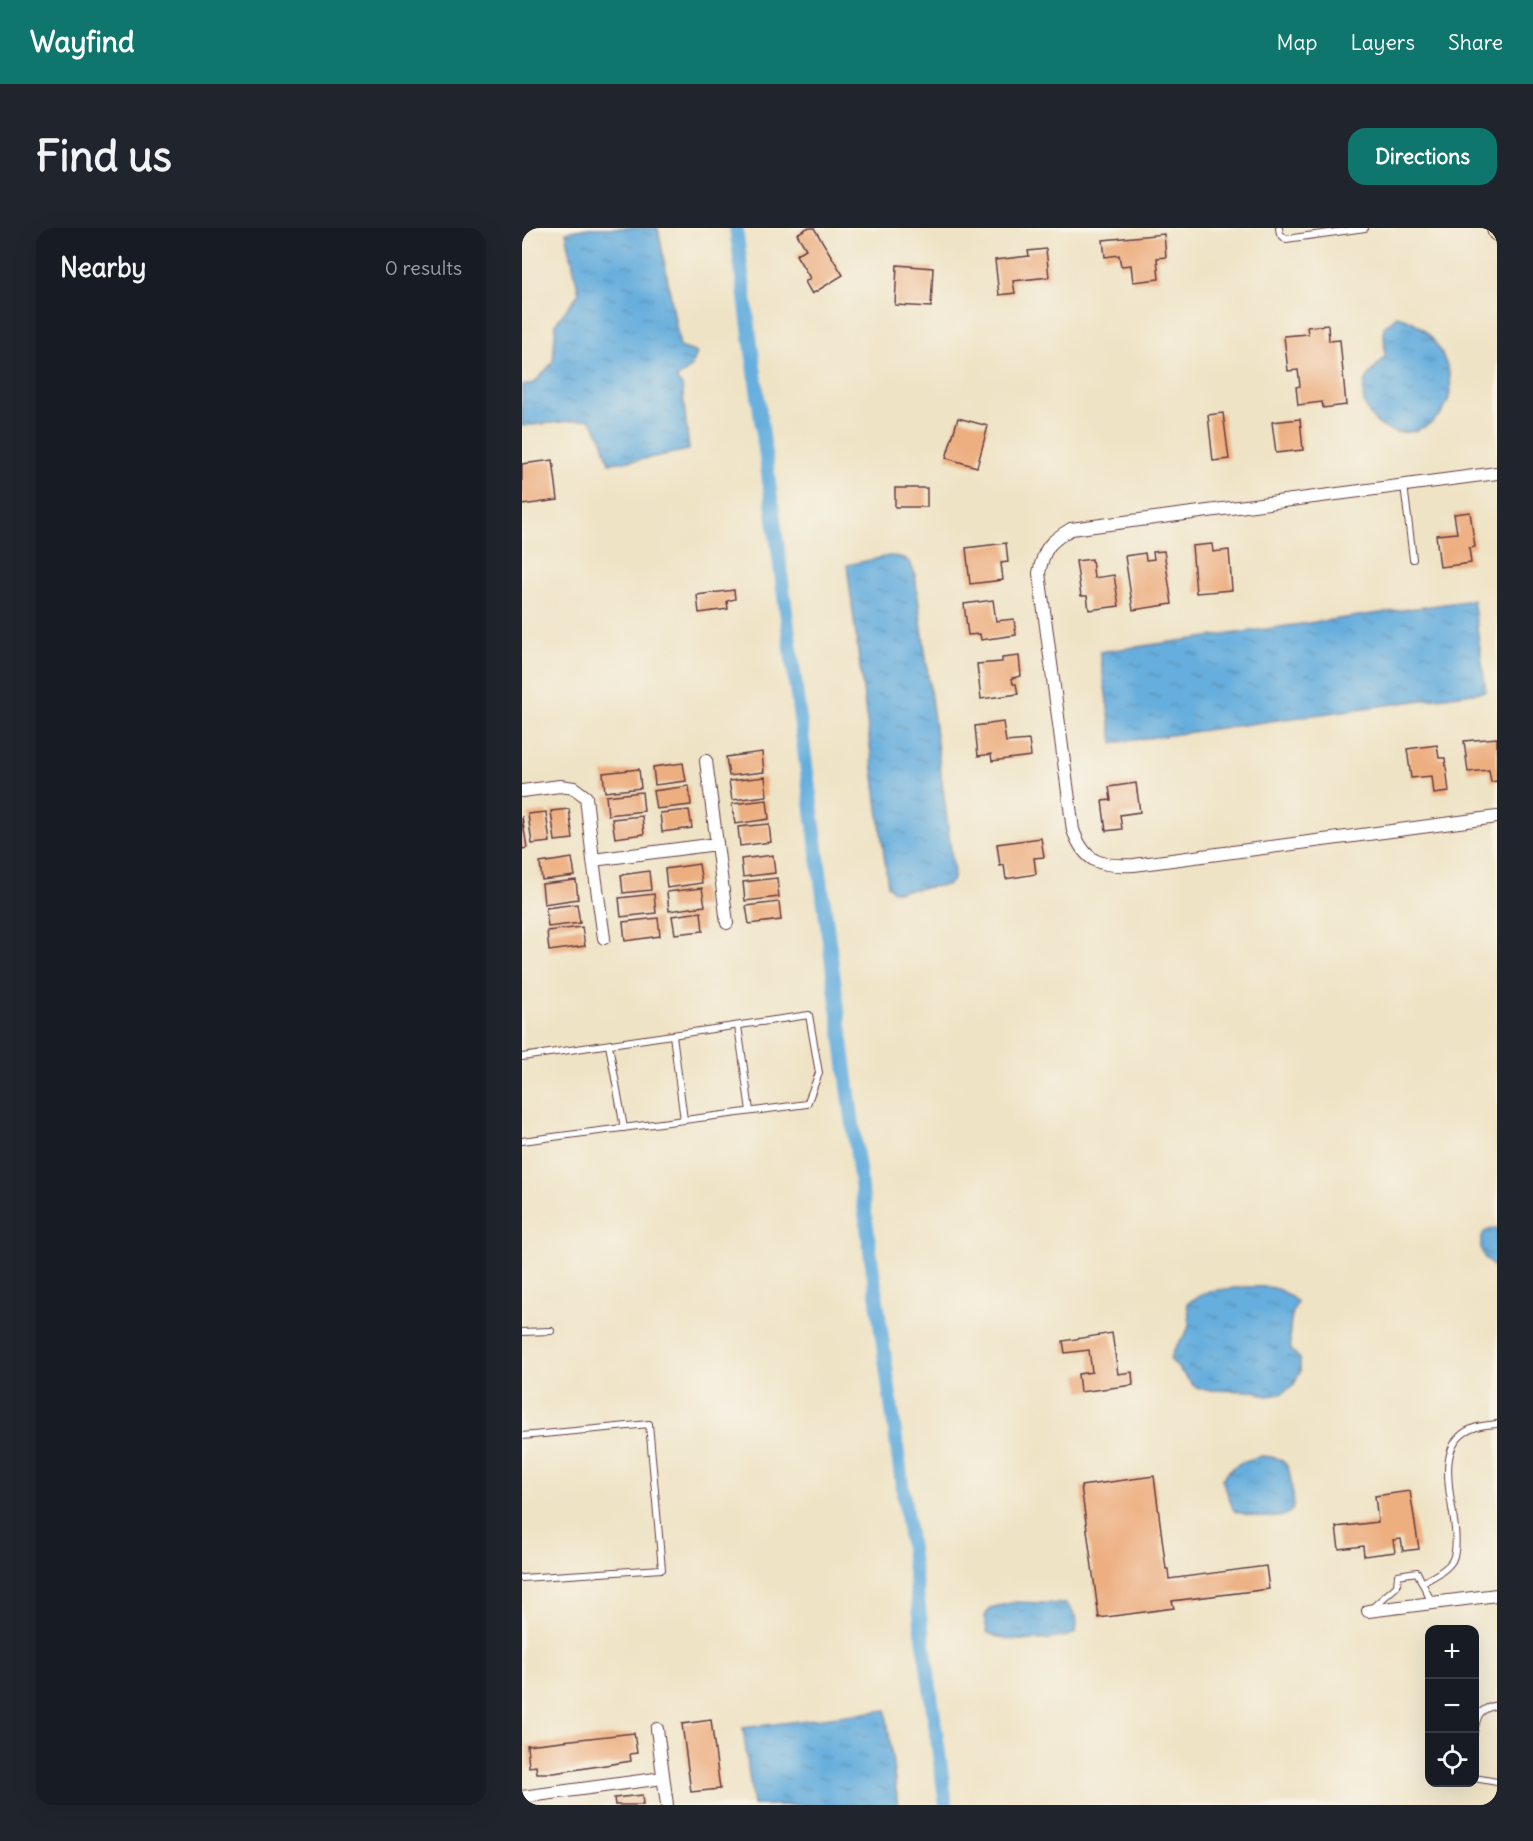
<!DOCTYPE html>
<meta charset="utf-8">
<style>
:root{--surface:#171b24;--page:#20242c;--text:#f1f3f6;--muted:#9ea1a6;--line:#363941;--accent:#0f766e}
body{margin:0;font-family:Delius,sans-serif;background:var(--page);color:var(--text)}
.controls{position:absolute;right:18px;bottom:18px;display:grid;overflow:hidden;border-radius:12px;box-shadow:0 6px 24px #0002}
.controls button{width:54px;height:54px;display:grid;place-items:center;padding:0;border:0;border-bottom:2px solid var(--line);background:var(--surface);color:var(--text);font:30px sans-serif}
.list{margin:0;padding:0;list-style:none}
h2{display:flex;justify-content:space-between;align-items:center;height:78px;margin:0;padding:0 24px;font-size:26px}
h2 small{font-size:20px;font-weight:400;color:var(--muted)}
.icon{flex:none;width:33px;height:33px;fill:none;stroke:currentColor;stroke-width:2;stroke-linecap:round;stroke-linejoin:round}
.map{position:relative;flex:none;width:975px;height:1577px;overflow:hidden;border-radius:18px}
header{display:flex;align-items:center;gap:36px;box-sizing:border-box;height:84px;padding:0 30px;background:var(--accent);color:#fff}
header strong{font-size:28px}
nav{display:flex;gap:33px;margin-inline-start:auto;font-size:21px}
.intro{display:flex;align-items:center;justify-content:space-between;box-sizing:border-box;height:144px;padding:0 36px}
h1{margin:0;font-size:42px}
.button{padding:15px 27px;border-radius:18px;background:var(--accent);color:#fff;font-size:21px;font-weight:700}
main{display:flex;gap:36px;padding:0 36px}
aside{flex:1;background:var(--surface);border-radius:18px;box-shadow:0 6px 24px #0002}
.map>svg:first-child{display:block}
.water{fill:url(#water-ripples);stroke:#586684;stroke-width:1.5}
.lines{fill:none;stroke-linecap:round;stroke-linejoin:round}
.canal{stroke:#66aedd;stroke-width:14}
.building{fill:#edae80}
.lane-casing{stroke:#633c42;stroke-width:8}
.street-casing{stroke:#633c42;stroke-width:14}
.secondary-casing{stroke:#633c42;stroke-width:20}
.lane{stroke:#fff;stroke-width:6}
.street{stroke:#fff;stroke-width:12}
.secondary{stroke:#f8e8c3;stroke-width:18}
</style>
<header>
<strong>Wayfind</strong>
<nav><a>Map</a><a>Layers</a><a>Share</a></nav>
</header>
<div class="intro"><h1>Find us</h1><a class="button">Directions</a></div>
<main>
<aside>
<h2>Nearby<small>0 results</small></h2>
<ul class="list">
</ul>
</aside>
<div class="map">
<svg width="975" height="1577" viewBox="0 0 975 1577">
<defs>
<pattern id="water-ripples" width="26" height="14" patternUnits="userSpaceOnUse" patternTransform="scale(1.5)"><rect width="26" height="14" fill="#66aedd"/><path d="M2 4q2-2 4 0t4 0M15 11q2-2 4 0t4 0" fill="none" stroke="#568db3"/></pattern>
</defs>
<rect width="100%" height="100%" fill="#f7f3e8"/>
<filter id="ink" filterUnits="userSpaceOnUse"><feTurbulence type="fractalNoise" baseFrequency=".0167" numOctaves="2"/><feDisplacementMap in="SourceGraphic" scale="12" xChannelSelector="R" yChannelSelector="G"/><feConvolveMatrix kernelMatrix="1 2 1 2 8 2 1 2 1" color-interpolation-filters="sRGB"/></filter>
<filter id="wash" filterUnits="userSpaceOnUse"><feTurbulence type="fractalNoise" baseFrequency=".008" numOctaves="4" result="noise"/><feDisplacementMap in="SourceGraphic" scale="24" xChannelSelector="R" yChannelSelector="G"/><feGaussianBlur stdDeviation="1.35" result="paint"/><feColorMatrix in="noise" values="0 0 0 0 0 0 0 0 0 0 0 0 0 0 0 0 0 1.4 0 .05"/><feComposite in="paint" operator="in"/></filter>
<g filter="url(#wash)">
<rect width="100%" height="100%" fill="#efe3c5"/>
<!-- water -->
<g class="water">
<polygon points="67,0 136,0 158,119 175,125 169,140 154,151 160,158 167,222 116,232 87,235 79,208 68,191 0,198 0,157 12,155 31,134 34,95 57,65 44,4"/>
<path d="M875,88C899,94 913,110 923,133C951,196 864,232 843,177C840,170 841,156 845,150C849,143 857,136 863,129L862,99Z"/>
<path d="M367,328C384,328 388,331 393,347L432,646L430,653L425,657L377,663H371L366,658L325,337Z"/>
<polygon points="951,372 964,463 591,515 578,424"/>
<path d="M972,1000H975V1040C960,1033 955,1018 962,1004Z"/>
<path d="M722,1059C746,1058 757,1057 775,1074C767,1091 767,1103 769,1122L778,1131V1144L772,1156L759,1166L745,1168L733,1163L684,1162L672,1158L648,1131C658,1102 673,1113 665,1075L687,1063Z"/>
<path d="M740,1228C767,1229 767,1239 770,1261C771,1269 774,1278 768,1284C758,1295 724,1287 712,1283L700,1251C710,1236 724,1232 740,1228Z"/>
<path d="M494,1374L544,1376C553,1385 556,1393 553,1405C534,1413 482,1416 465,1404L463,1388L468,1380Z"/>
<polygon points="364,1482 376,1577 231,1577 221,1500"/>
</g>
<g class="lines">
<!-- canal -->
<polyline class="canal" points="214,0 332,905 424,1577"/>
</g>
<g id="blocks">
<!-- building -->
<g class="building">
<polygon points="285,0 292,0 321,47 290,66 283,54 288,50 274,27 284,21 275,6"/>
<polygon points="642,6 644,29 635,30 637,51 611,54 609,37 599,38 597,27 583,29 581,12"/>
<polygon points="524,21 527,49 491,53 493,65 477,67 473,32 507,28 506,23"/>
<polygon points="375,37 411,40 409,79 373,77"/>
<polygon points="806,97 807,113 818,112 824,177 801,180 800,174 776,177 774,159 778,158 776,142 766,143 762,108 786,106 785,99"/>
<polygon points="701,185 707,231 691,233 686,187"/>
<polygon points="436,190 466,198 455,239 424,230"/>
<polygon points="778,191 781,222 754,225 750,194"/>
<polygon points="31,232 36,272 0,277 0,236"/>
<rect x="373" y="260" width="32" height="19"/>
<polygon points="948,284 953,319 947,320 949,335 918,339 914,307 935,305 932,286"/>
<polygon points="484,315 486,334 479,335 481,352 448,356 444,320"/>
<polygon points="690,316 691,324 707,322 710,362 674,365 670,318"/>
<polygon points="642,323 650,376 611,382 603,328 623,325 624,332 632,331 631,324"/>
<polygon points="570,331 572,350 592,347 597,378 567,382 565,368 559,368 554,333"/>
<polygon points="212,362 213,371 205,373 206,381 177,385 175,367"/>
<polygon points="471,372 474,393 492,391 494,407 459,412 458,406 446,407 442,376"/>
<polygon points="497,428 499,448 490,450 491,456 494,456 496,466 459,471 455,436 480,434 480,430"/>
<polygon points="481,494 484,514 507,512 509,528 470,533 469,526 456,528 453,498"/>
<polygon points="975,510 975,553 969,554 967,542 946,544 942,513"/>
<polygon points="915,517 917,530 923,530 927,564 912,566 910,548 889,550 885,521"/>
<polygon points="240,524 242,544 207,548 204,529"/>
<polygon points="161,535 164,553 133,557 131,539"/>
<polygon points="117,541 119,560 83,564 81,545"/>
<polygon points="243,549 245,568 210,572 207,553"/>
<polygon points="614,555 618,584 598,587 600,601 584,603 580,573 589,572 587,559"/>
<polygon points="167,558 169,577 134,581 131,563"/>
<polygon points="120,564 122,583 86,587 84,568"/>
<polygon points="245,572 247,591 213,596 210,576"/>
<polygon points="47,581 51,611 33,613 29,583"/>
<polygon points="167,582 170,600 140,604 138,585"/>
<polygon points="24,584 28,614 10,616 6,586"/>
<polygon points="0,588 5,620 0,621"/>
<polygon points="120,588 122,606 93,610 90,591"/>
<polygon points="247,596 249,614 218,618 216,599"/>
<polygon points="519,610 522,629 512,630 514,646 484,651 482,637 478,638 475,616"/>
<polygon points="251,627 253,645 221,649 219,631"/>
<polygon points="50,630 53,648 20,652 18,635"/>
<polygon points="177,636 180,655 145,660 143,641"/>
<polygon points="127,643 129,662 101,665 99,647"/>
<polygon points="255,650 257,669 223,673 221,654"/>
<polygon points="54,652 56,671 22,676 20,656"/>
<polygon points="180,660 183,678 147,683 145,664"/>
<polygon points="132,666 134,685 99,689 97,670"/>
<polygon points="257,674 259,692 227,696 224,678"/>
<polygon points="55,676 58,695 26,699 24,680"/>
<polygon points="179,684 181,703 153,706 150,688"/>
<polygon points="136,690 138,708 103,713 101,694"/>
<polygon points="60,699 63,718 27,723 25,703"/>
<polygon points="590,1105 596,1146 610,1144 611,1157 558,1164 556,1146 570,1144 567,1122 543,1125 541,1113"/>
<polygon points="632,1248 644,1341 646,1341 647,1351 744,1338 747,1361 650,1373 652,1380 577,1390 559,1258"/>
<polygon points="888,1263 897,1321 881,1323 879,1311 871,1312 873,1324 842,1328 841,1318 817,1321 814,1299 856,1294 853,1268"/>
<polygon points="189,1492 198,1561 169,1564 160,1496"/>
<polygon points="112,1505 115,1525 108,1526 109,1533 32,1545 15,1545 14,1538 7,1539 5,1517"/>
<polygon points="120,1567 121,1577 93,1577 92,1570"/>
</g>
</g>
</g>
<g filter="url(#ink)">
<use href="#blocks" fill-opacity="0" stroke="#633c42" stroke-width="1.5"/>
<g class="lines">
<defs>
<g id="lane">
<polyline points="757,0 758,6 764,11 843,0"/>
<polyline points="882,257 891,331"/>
<polyline points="216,798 228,883"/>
<polyline points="151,807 162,892"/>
<polyline points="87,817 102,900"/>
<polyline points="0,829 287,787 297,845 285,876 0,913"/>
<polyline points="0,1104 29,1103"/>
<polyline points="0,1208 127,1196 140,1341 0,1350"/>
<path d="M900,1355C910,1349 924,1343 930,1333C935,1324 934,1311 933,1301C930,1269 911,1214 952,1200C959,1197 967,1197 975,1196"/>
<polyline points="850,1380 875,1358 876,1347 895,1344 910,1375"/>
<path d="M952,1505C955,1487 957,1481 975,1477"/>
<polyline points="952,1550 975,1554"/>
</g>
<g id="street">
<path d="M975,245L549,301C527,314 522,320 517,345L551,602C563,635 579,639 612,637L975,589"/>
<polyline points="184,533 195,616"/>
<polyline points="0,563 38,558 52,560 64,569 71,632 195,616 205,695"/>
<polyline points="71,632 82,710"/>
<polyline points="846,1383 975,1367"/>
<polyline points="135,1501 145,1577"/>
<polyline points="0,1569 141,1550"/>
</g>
<polyline id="secondary" points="974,0 975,4"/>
</defs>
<!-- lane casing -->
<use href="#lane" class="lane-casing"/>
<!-- street casing -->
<use href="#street" class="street-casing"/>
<!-- secondary casing -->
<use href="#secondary" class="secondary-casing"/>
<!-- lane -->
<use href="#lane" class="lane"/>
<!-- street -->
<use href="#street" class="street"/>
<!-- secondary -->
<use href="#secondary" class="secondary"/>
</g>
</g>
</svg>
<div class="controls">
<button>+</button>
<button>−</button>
<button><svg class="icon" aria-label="locate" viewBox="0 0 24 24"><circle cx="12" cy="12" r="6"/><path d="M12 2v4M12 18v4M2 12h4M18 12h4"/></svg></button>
</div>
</div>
</main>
